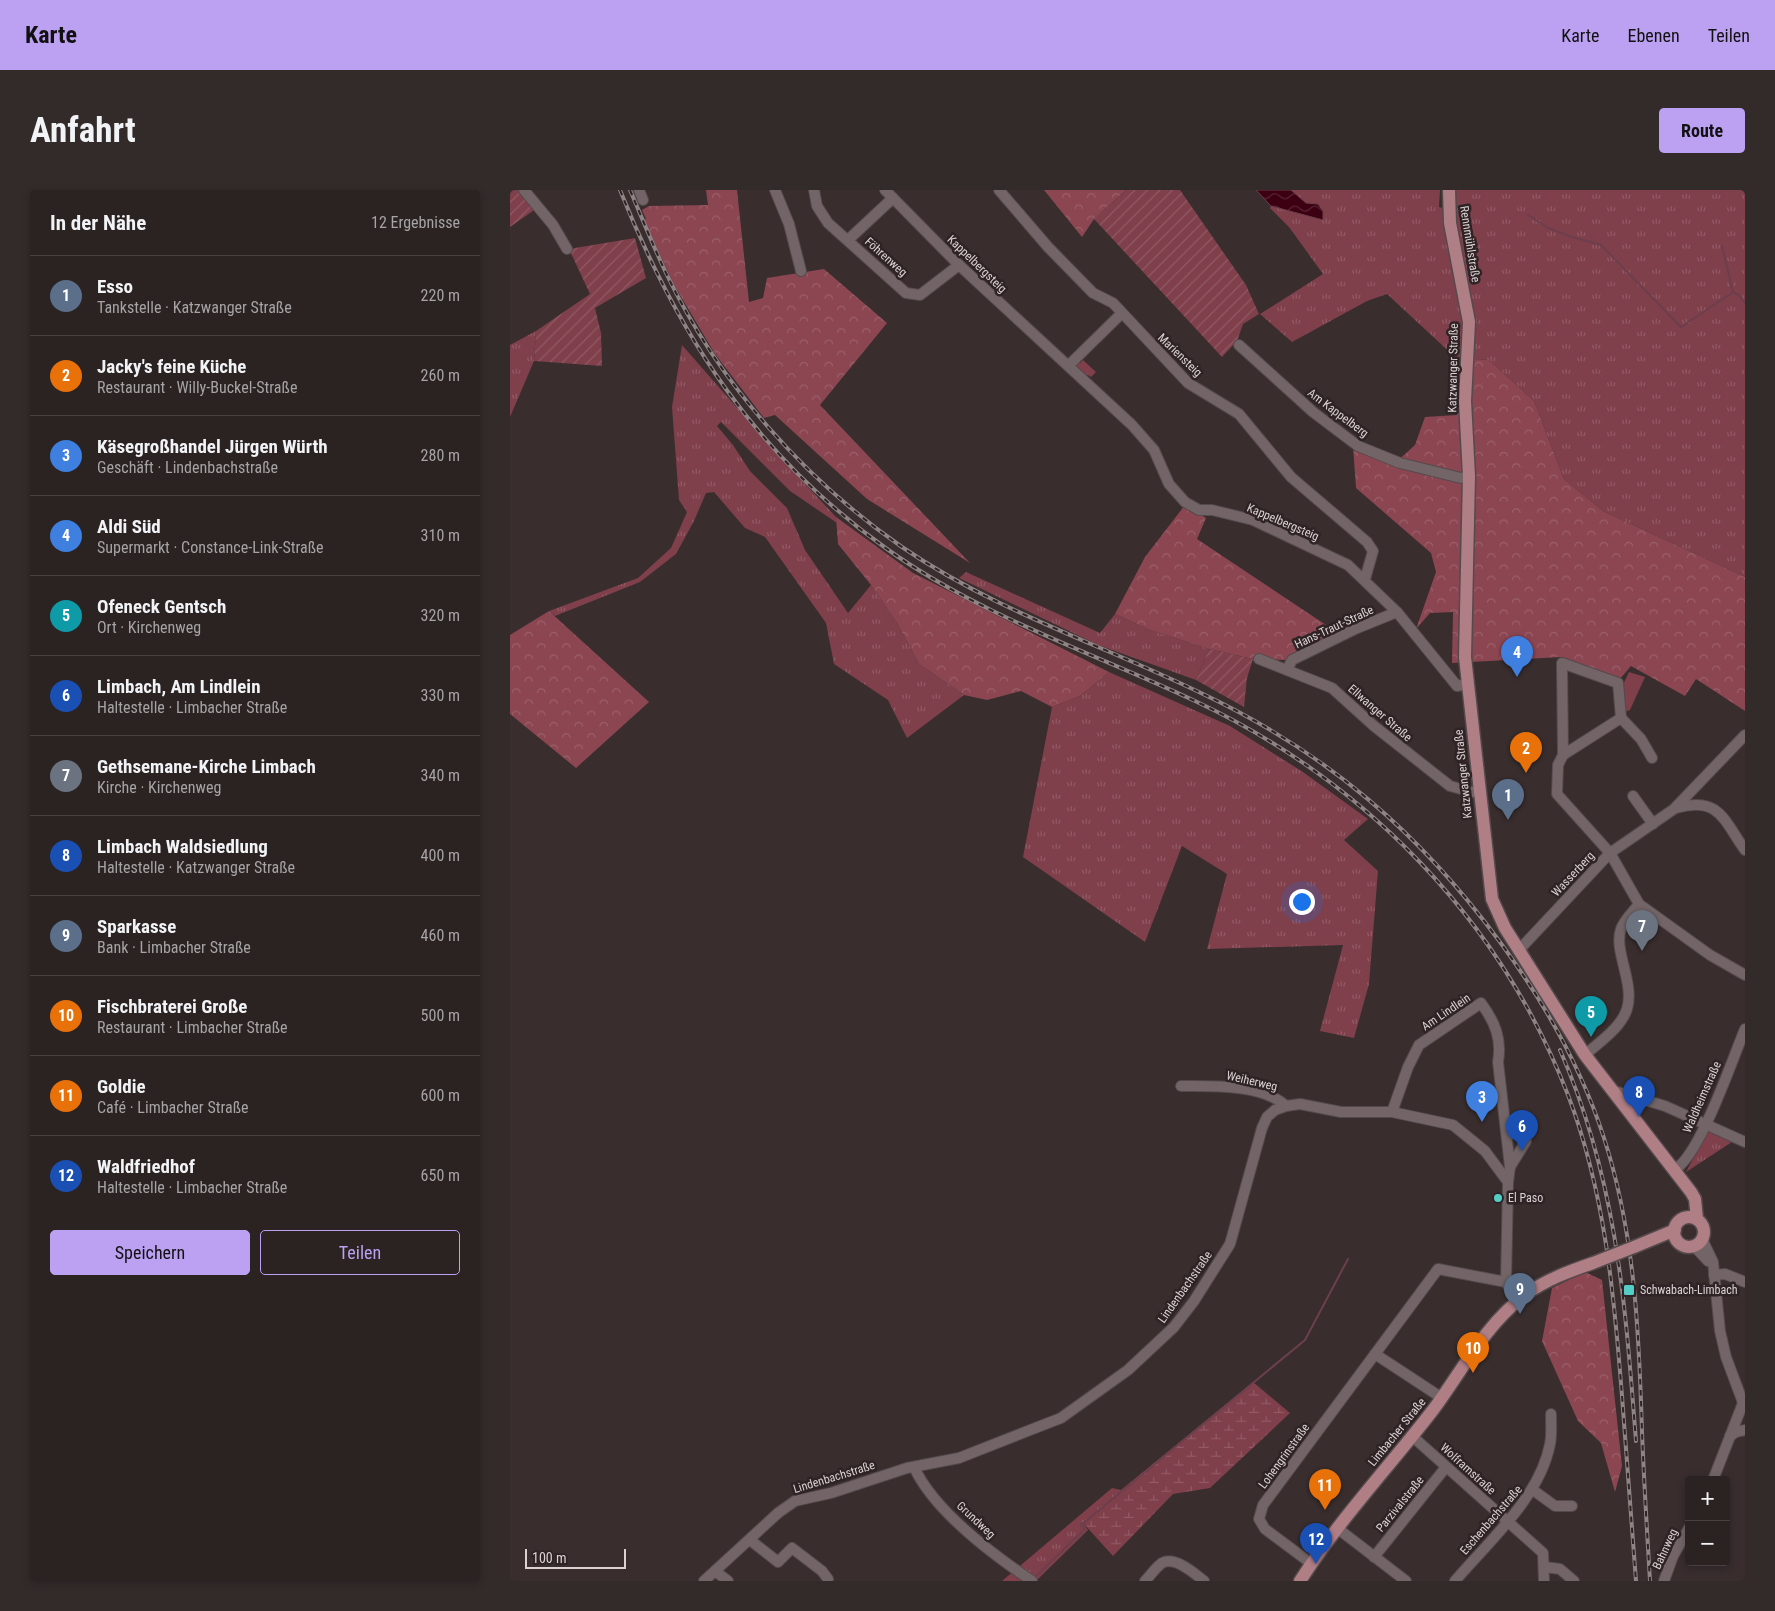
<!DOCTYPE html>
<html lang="de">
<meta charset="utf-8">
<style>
:root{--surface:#2b2222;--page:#332a2a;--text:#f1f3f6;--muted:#a6a4a5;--line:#473f40;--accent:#bca0f2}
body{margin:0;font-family:"Roboto Condensed",sans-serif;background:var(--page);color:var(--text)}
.controls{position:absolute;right:15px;bottom:15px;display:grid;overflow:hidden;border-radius:5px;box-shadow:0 2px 8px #0003}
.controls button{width:45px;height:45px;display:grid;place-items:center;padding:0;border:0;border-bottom:1px solid var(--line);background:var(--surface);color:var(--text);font:25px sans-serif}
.scale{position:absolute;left:15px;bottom:12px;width:101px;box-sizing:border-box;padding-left:5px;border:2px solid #dbd2d3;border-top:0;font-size:14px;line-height:18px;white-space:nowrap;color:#dbd2d3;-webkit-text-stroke:4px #2f2325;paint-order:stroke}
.you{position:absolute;left:791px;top:711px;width:18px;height:18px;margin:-12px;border:4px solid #fff;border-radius:50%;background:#1a73e8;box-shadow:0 0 0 8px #1a73e833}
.badge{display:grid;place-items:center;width:32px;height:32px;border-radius:50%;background:var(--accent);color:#fff;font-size:16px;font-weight:700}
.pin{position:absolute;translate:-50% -41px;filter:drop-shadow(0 1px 2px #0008)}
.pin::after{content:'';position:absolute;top:26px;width:18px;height:15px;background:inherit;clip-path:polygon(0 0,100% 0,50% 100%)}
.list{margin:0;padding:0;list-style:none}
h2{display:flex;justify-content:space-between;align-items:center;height:65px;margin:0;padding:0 20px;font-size:21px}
h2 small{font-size:16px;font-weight:400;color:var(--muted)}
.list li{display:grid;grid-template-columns:32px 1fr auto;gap:15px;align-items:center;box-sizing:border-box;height:80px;padding:0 20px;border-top:1px solid var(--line)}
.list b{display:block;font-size:19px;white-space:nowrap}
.list p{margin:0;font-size:16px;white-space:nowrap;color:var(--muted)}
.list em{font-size:16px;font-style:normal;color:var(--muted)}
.actions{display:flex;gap:10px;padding:15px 20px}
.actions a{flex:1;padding:11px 0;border:1px solid var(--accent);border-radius:5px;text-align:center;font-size:18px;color:var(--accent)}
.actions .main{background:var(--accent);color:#111}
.map{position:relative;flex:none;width:1235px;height:1391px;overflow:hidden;border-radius:5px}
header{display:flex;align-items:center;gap:30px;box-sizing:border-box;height:70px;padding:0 25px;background:var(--accent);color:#111}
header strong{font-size:24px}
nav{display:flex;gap:28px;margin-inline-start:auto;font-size:18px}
.intro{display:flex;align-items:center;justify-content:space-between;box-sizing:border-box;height:120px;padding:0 30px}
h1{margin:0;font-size:35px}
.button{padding:12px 22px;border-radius:5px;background:var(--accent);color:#111;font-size:18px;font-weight:700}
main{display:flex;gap:30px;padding:0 30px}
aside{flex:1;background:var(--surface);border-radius:5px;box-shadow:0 2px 8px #0003}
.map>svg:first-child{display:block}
.grass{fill:url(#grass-tufts)}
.forest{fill:url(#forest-crowns)}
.wetland{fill:url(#wetland-marsh)}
.park{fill:#7f3f4b}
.garden{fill:url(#garden-furrows)}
.water{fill:url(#water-waves);stroke:#6c3f4c}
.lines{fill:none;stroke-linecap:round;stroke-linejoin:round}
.stream{stroke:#6c3f4c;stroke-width:2}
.minor-casing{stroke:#544a4c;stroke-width:12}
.major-casing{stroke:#544a4c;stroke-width:15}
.minor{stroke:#736567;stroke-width:10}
.major{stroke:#b07e85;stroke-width:12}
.rail-casing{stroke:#8f8485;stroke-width:4}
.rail{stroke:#2f2325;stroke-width:2;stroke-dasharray:5.5;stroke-linecap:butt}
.major-bridge-casing{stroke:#544a4c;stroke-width:15;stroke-linecap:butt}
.major-bridge{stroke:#b07e85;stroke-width:12}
.poi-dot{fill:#54cdc6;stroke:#2f2325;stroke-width:2}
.labels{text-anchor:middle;stroke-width:5;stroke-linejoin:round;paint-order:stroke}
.street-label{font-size:12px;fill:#dbd2d3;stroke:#2f2325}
.poi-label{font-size:12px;fill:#dbd2d3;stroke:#2f2325;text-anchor:start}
</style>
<header>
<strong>Karte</strong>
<nav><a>Karte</a><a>Ebenen</a><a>Teilen</a></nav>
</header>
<div class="intro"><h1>Anfahrt</h1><a class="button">Route</a></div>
<main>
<aside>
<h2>In der Nähe<small>12 Ergebnisse</small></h2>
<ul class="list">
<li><span class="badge" style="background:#5c6f8a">1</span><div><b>Esso</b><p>Tankstelle · Katzwanger Straße</p></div><em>220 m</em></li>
<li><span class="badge" style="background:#e8710a">2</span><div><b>Jacky's feine Küche</b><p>Restaurant · Willy-Buckel-Straße</p></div><em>260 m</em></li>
<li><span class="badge" style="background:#3f7fe0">3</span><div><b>Käsegroßhandel Jürgen Würth</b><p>Geschäft · Lindenbachstraße</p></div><em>280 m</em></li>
<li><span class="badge" style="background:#3f7fe0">4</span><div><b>Aldi Süd</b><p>Supermarkt · Constance-Link-Straße</p></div><em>310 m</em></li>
<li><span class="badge" style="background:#0f9aa8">5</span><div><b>Ofeneck Gentsch</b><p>Ort · Kirchenweg</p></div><em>320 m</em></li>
<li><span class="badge" style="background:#1a4fb4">6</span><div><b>Limbach, Am Lindlein</b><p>Haltestelle · Limbacher Straße</p></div><em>330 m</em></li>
<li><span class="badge" style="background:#6b7280">7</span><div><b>Gethsemane-Kirche Limbach</b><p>Kirche · Kirchenweg</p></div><em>340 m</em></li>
<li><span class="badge" style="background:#1a4fb4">8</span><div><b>Limbach Waldsiedlung</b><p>Haltestelle · Katzwanger Straße</p></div><em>400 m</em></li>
<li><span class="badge" style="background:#5c6f8a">9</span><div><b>Sparkasse</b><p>Bank · Limbacher Straße</p></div><em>460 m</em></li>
<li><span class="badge" style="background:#e8710a">10</span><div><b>Fischbraterei Große</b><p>Restaurant · Limbacher Straße</p></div><em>500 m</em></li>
<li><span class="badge" style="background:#e8710a">11</span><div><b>Goldie</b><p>Café · Limbacher Straße</p></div><em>600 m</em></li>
<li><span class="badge" style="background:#1a4fb4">12</span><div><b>Waldfriedhof</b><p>Haltestelle · Limbacher Straße</p></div><em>650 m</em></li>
</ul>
<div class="actions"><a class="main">Speichern</a><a>Teilen</a></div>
</aside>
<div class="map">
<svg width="1235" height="1391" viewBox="0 0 1235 1391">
<defs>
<pattern id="grass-tufts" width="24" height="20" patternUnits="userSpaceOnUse" patternTransform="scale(1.25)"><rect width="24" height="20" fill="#7f3f4b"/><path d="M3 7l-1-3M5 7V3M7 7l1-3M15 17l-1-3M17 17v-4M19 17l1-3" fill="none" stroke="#915a64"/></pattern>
<pattern id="forest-crowns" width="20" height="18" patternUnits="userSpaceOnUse" patternTransform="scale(1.25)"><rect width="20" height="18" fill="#8b4652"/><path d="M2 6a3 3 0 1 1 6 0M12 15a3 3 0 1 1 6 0" fill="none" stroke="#9b606a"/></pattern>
<pattern id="wetland-marsh" width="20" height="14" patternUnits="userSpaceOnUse" patternTransform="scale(1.25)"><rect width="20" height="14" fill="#7f3f4b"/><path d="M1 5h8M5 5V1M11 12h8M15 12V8" fill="none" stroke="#915a64"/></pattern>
<pattern id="garden-furrows" width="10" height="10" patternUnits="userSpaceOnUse" patternTransform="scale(1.25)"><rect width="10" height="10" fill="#7f3f4b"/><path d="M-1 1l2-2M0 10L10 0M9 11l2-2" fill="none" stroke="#915a64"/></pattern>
<pattern id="water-waves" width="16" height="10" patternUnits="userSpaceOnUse" patternTransform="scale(1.25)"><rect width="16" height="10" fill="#3c0012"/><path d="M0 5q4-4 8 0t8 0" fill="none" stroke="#582434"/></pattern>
</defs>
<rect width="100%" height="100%" fill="#392d2e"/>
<!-- grass -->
<g class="grass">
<polygon points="781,0 930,0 929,17 946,22 946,0 1235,0 1235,387 1093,321 1054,289 1024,211 979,170 946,168 877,104 857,111 782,152 750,124 813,84 779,37 760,18 761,16 813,30"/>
<polygon points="26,141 24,171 0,227 0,155"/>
<polygon points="172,155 272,269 326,327 327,333 280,301 211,232 207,236 223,255 240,281 277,318 295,360 338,423 361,395 387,433 409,474 454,505 397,548 378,510 324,474 316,433 255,347 235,338 204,302 196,303 184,331 166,364 130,392 45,426 39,421 128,388 161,358 177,322 169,310 162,217"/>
<polygon points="456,382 590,443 605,424 640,440 699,459 686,490 588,455 449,388"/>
<polygon points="599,482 720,536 793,582 858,629 834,650 868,681 859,794 844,848 810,841 833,755 697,759 717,684 672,656 635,752 513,667 542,517 570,506"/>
<polygon points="1198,941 1222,952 1176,982"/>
<polygon points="602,1298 611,1300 574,1334 578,1340 526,1391 492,1391"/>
</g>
<!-- forest -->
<g class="forest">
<polygon points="196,0 227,0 239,112 253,108 257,88 314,79 377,133 310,215 460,373 357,309 265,225 254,228 205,164 164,95 134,30 136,29 132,20 139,16 198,15"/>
<polygon points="534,0 616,0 584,29 572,47"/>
<polygon points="946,168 979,170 1024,211 1054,289 1093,321 1235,387 1235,521 1186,489 1175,506 1121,476 1109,490 1051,467 942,473 943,422 920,423 906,439 926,382 921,363 846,298 843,256 884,274 905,255 915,227 947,225"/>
<polygon points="675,315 696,328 687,349 825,441 776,470 743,469 699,459 640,440 605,424 635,367"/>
<polygon points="326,327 403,383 599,482 570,506 542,517 511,501 477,510 454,505 409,474 387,433 361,395 328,354"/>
<polygon points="39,421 139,512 66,578 0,524 0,445"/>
<polygon points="1075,1082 1092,1090 1112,1276 1105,1302 1091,1253 1068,1231 1032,1151 1042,1098"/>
</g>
<!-- wetland -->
<polygon class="wetland" points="743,1192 780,1223 700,1298 663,1304 603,1366 574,1334 611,1300"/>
<!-- park -->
<g class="park">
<polygon points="567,170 570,173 573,170 586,182 581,187 578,185 575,188 563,176"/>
<polygon points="1119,482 1135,487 1120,520 1112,523 1111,499"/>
</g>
<!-- garden -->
<g class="garden">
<polygon points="0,0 11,0 27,18 0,37"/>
<polygon points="616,0 670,0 736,95 749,124 733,134 727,151 712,167 584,29"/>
<polygon points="125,48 136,88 85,118 91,143 92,176 24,171 26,141 80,104 59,59"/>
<polygon points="699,459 743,469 737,488 734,517 686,490"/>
</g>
<!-- water -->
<polygon class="water" points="746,0 781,0 796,13 808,14 813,21 813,30 761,16"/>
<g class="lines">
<!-- stream -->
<g class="stream">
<polyline points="1018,25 1038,38 1059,46 1091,55 1171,137 1223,102"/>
<polyline points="1212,56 1223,102 1229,105 1235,113"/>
<polyline points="524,1388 575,1339 571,1335 795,1150 838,1069"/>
</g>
<defs>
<g id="minor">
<polyline points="14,0 43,35 57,59"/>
<polyline points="129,0 133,10"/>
<polyline points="265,0 279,34 291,81"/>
<polyline points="304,0 307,16 318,33 396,103 410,105 449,75"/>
<polyline points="375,0 449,75 622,235 644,260 659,294 675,312 689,320 702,320 743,330 838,375 887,422 947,496 957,494"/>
<polyline points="489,0 538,57 583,103 603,113 678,193 729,224 781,287 857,352 863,361 855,389"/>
<polyline points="338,50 383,8"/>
<polyline points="729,155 803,222 848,256 890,273 951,288 959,286"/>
<polyline points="559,175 612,123"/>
<polyline points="749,469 822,498 864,536 940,596 962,602 969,601"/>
<polyline points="777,480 782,470 845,439 887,422"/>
<polyline points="1111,528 1131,549 1142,568"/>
<polyline points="1053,565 1111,528 1108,493 1052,473 1053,565 1048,575 1047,604 1100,663 1129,714 1200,765 1235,785"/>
<polyline points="1123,606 1143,634"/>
<path d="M1166,618C1209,606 1213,629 1235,660"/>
<polyline points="1009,760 1100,663 1164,619 1235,545"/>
<path d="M1075,865C1089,852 1111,838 1117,819C1125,793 1103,760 1111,739C1114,730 1124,721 1129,714"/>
<path d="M671,896C700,896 753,894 776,916"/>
<polyline points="1101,900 1155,916 1235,952"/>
<path d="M882,922L898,877L909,855L971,813C985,832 992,849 988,872L1000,977"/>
<path d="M1164,980C1190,966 1222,870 1235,839"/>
<polyline points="1192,1049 1203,1072 1210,1141 1216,1167 1235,1218"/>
<polyline points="1184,1056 1198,1071"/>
<polyline points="1204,1085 1215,1084 1235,1092"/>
<polyline points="1007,1112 996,1092 998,992 1000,977 1016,951"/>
<polyline points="865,1164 932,1208"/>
<polyline points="902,1246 1033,1363 1034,1391"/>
<polyline points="1220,1246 1226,1242 1235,1240"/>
<path d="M404,1277C424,1321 482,1364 522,1391"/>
<polyline points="1203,1290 1233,1213"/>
<polyline points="1023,1300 1045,1316 1062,1316"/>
<polyline points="827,1338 896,1391"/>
<polyline points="240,1350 268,1372 282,1358 312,1381 318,1389"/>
<polyline points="864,1367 936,1277"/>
<polyline points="802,1374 755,1339 749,1329 753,1315 928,1079 996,1092"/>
<polyline points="1035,1377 1050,1379 1064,1391"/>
<polyline points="205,1381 218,1391"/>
<polyline points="194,1391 268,1323 285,1311 321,1303 397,1278 449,1268 515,1242 551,1228 618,1180 664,1137 684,1111 720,1054 752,938 757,927 765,920 776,916 790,914 831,922 882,922 943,935 975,961 998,992"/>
<path d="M635,1391C640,1386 646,1377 652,1373C665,1366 684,1383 694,1391"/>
<path d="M945,1391C979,1351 1030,1307 1040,1254C1042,1245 1041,1234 1041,1224"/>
<polyline points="1154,1391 1163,1366 1179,1338"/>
</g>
<g id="major">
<polyline points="939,0 940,33 959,132 955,211 959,286 955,467 982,709 995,738 1075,865 1181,1002 1185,1009 1187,1029"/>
<circle cx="1179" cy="1042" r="15"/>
<polyline points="1124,1057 1165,1040"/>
<path d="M790,1391C829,1330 879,1277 923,1220C952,1181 975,1135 1015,1105C1035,1090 1060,1081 1083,1073"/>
</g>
</defs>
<!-- minor casing -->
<use href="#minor" class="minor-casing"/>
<!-- major casing -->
<use href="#major" class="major-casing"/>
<!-- minor -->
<use href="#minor" class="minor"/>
<!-- major -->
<use href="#major" class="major"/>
<defs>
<g id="rail">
<path d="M110,0C169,147 246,266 377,359C471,426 581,462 685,511C855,591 990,729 1058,905C1095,1002 1104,1104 1112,1206C1117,1268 1121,1329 1126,1391"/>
<path d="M120,0C132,28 144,58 157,85C209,193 294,289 392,357C485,421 593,455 693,504C817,563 909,642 990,752C1034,812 1071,876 1094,948C1125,1044 1129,1142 1132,1242C1134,1292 1137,1341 1140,1391"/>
<path d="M1050,860C1107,990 1115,1112 1126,1251"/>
</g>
</defs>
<!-- rail casing -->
<use href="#rail" class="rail-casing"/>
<!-- rail -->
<use href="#rail" class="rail"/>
<defs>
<polyline id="major-bridge" points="1083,1073 1124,1057"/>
</defs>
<!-- major-bridge casing -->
<use href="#major-bridge" class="major-bridge-casing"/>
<!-- major-bridge -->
<use href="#major-bridge" class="major-bridge"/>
</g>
<!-- markers -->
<g class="poi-dot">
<circle cx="988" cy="1008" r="5"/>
<rect x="1113" y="1094" width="12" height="12" rx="2.5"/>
</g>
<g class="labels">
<!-- street labels -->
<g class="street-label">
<text transform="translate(960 54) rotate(81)" y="4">Rennmühlstraße</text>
<text transform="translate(376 67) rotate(42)" y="4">Föhrenweg</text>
<text transform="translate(467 74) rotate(44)" y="4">Kappelbergsteig</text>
<text transform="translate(670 165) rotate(44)" y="4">Mariensteig</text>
<text transform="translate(943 178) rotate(-89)" y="4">Katzwanger Straße</text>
<text transform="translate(828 223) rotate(37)" y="4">Am Kappelberg</text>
<text transform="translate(773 332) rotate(23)" y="4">Kappelbergsteig</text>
<text transform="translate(824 437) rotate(-25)" y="4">Hans-Traut-Straße</text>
<text transform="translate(870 523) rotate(41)" y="4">Ellwanger Straße</text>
<text transform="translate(953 584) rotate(-96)" y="4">Katzwanger Straße</text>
<text transform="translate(1063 684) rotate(-47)" y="4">Wasserberg</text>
<text transform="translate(936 822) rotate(-34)" y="4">Am Lindlein</text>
<text transform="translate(742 891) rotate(13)" y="4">Weiherweg</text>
<text transform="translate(1192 907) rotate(-66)" y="4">Waldheimstraße</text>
<text transform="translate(675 1097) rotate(-55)" y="4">Lindenbachstraße</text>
<text transform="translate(887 1242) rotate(-51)" y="4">Limbacher Straße</text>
<text transform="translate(774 1266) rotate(-54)" y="4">Lohengrinstraße</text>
<text transform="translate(958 1279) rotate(42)" y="4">Wolframstraße</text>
<text transform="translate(324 1287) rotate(-17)" y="4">Lindenbachstraße</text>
<text transform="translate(890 1314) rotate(-51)" y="4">Parzivalstraße</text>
<text transform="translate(466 1330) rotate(43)" y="4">Grundweg</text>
<text transform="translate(981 1330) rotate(-49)" y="4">Eschenbachstraße</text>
<text transform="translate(1155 1359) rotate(-65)" y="4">Bahnweg</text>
</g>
<!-- poi labels -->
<g class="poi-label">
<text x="998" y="1012">El Paso</text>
<text x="1130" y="1104">Schwabach-Limbach</text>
</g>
</g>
</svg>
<div class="controls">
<button>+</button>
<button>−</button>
</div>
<div class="scale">100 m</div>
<div class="you"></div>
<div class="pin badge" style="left:998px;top:630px;background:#5c6f8a">1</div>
<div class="pin badge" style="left:1016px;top:583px;background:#e8710a">2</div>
<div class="pin badge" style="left:972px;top:932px;background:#3f7fe0">3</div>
<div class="pin badge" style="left:1007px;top:487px;background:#3f7fe0">4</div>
<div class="pin badge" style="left:1081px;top:847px;background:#0f9aa8">5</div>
<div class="pin badge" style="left:1012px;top:961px;background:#1a4fb4">6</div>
<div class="pin badge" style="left:1132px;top:761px;background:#6b7280">7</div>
<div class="pin badge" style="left:1129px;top:927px;background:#1a4fb4">8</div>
<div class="pin badge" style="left:1010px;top:1124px;background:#5c6f8a">9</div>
<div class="pin badge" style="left:963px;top:1183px;background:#e8710a">10</div>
<div class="pin badge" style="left:815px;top:1320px;background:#e8710a">11</div>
<div class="pin badge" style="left:806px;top:1374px;background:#1a4fb4">12</div>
</div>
</main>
